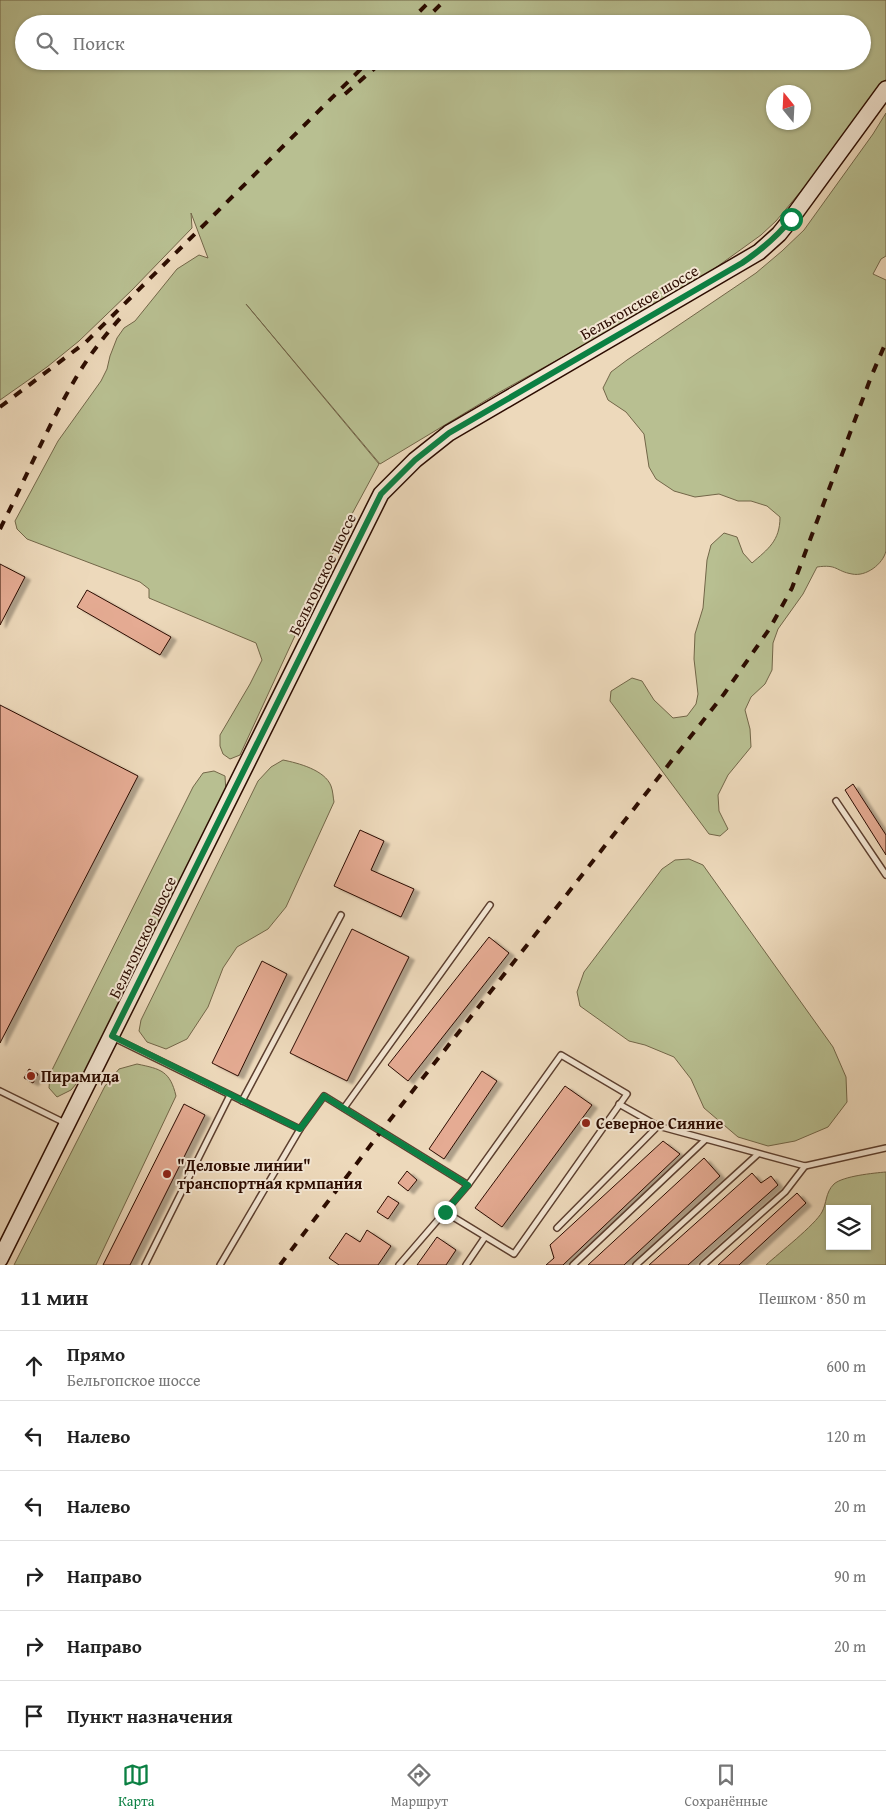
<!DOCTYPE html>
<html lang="ru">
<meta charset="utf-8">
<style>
:root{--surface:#fff;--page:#f2f2f2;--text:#222;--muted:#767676;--line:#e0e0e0;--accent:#0b8043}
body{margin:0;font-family:"Gentium Book Plus",serif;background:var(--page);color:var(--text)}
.controls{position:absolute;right:15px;bottom:15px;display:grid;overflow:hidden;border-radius:0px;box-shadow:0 1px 4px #0004}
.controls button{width:45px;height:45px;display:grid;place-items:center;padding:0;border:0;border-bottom:1px solid var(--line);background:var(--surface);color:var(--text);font:25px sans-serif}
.compass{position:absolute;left:766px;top:85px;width:45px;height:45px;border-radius:50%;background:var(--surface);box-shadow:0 1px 4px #0004;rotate:342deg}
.stop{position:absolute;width:15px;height:15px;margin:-11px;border:4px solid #0b8043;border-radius:50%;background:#fff}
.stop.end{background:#0b8043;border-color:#fff;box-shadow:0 1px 5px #0008}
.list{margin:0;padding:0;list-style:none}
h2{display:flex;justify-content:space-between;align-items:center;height:65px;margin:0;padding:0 20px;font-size:21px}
h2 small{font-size:16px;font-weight:400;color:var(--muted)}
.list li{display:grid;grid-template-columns:32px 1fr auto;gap:15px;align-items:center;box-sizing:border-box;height:70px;padding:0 20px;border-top:1px solid var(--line)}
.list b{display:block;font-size:19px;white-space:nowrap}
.list p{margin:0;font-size:16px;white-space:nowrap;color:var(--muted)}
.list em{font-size:16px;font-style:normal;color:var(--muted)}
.icon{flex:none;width:28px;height:28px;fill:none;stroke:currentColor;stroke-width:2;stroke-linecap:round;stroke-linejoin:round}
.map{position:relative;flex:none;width:886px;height:1265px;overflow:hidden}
.search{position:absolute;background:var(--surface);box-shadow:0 1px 4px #0004;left:15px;right:15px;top:15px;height:55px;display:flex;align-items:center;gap:12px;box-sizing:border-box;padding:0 18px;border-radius:28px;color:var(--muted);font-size:19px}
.sheet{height:485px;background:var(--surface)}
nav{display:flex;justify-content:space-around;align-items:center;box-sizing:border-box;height:70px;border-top:1px solid var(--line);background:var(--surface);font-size:14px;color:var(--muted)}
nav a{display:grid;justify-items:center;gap:2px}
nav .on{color:var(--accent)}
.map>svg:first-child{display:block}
.green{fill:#b8bf91;stroke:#726648;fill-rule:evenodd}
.building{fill:#e5ab93;stroke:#2c0c00;filter:url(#shadow)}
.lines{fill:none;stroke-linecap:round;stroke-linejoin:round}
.lane-casing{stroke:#5c3f2f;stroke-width:8}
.secondary-casing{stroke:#2c0c00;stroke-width:18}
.lane{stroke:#f3e6d3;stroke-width:5}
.secondary{stroke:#f3e6d3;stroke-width:15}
.rail{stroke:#2c0c00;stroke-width:4;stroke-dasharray:9 9;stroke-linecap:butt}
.route{stroke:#0b8043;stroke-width:6}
.poi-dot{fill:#8f2418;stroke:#f3e6d3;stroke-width:2}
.labels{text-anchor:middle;stroke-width:4;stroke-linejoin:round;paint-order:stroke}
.street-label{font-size:16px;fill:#2c0c00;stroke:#f3e6d3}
.poi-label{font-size:16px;font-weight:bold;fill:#2c0c00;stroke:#f3e6d3;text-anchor:start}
</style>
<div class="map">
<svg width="886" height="1265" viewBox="0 0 886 1265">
<defs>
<filter id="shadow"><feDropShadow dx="5.5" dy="3" stdDeviation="1" flood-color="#0004"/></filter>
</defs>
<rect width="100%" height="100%" fill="#edd9bb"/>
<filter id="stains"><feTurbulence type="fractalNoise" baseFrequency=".004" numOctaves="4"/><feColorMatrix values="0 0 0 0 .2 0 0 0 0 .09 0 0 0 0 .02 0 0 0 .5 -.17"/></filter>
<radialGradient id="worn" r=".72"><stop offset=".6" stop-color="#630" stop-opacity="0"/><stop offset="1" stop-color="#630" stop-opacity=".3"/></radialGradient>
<!-- green -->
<g class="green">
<path d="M0,0H886V79L826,161L776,221L761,235L700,279L681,291L498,393L380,464L246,304L379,464L346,525L240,755L230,759L223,754L220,746V735L250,684L262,660L256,643L149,598V589L140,582L27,539L17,529L15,521L58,441L101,381L107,369L110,356L117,338L124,328L135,321L177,269L199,255L208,258L191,213L192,228L132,290L79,341L47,367L0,400ZM24,24H862V61H24ZM774,92H804V122H774Z"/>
<path d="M886,113V256L881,259L873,274L886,280V551C883,564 866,577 852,574C835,571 838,564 817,567L803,594L778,629L773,643L772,670L765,684L751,697L745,710L750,729L751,747L728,775L718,795L719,811L728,829L720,836L709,834L610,701L611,691L632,678L642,681L654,700L673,718L687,716L696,704L698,694L694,659L695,634L703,608L707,560L711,545L724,533L737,537L743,553L752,563C768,549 780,541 780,517L767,506L751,501H738L719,494L695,497L674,491L656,479L649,467L644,434L626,412L608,400L603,388L611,372L627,360L756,273L782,251L804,230L873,134Z"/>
<path d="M283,760C298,763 325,770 331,786C333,791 333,797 334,802L286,907L268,929L237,947L223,968L208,1007L187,1039L166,1049L147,1042L139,1031L141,1020L258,781L271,767Z"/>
<polygon points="214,771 225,776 226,793 82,1077 71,1090 57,1097 49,1088 50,1074 193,787 203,773"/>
<polygon points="689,859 703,865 833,1047 846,1077 847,1102 828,1127 795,1141 768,1146 738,1137 704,1108 691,1079 674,1057 645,1045 629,1041 580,1006 577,992 584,972 662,869 675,860"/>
<path d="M137,1064C161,1069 170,1071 176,1096L96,1265H14L105,1086L119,1069Z"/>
<path d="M886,1172V1265H766C779,1253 815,1225 822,1212C827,1203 825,1193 834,1184C843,1176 874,1173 886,1172ZM830,1209H867V1246H830Z"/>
</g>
<!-- building -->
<g class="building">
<polygon points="0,564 25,577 0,625"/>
<polygon points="87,590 171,637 160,655 77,607"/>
<polygon points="0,705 138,776 0,1043"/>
<polygon points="853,784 886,835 886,855 845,790"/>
<polygon points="360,830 384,841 371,870 414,889 401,917 334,886"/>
<polygon points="352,929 409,957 347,1081 290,1053"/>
<polygon points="489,937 509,953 408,1081 388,1065"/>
<polygon points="262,961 287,974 238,1076 212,1063"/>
<polygon points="29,1069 38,1074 33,1083 24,1078"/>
<polygon points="482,1071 497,1081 444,1159 429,1149"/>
<polygon points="565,1086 592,1105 502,1227 475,1208"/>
<polygon points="184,1104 205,1115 130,1265 103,1265"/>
<polygon points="663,1141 680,1154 563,1265 546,1265 554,1258 550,1245"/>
<polygon points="704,1158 720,1176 624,1265 588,1265"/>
<polygon points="407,1171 417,1180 408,1191 398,1183"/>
<polygon points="752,1173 761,1183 771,1176 778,1185 688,1265 649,1265"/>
<polygon points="797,1193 806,1203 739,1265 718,1265"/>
<polygon points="388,1196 399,1203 388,1219 377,1212"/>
<polygon points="367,1230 391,1246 378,1265 339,1265 329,1258 346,1233 360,1242"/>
<polygon points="437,1237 456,1250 446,1265 417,1265"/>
</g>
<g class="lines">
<defs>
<g id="lane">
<polyline points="836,801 886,875"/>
<polyline points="112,1037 300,1129"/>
<polyline points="0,1091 65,1123"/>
<polyline points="242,1101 341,915"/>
<polyline points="619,1104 658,1126"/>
<polyline points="344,1108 490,905"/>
<polyline points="557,1228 658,1126 805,1166 886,1148"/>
<polyline points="145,1265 230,1095"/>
<polyline points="220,1265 300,1129 324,1096 468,1185"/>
<polyline points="399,1265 468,1185 561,1055 627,1094 514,1254 445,1212"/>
<polyline points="466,1265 485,1237"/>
<polyline points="573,1265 705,1140"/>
<polyline points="636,1265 758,1154"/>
<polyline points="703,1265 785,1192 805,1166"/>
</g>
<polyline id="secondary" points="0,1259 381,494 415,460 449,433 759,252 779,234 791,219 886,89"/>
</defs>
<!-- lane casing -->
<use href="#lane" class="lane-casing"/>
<!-- secondary casing -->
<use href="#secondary" class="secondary-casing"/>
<!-- lane -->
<use href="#lane" class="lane"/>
<!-- secondary -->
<use href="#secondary" class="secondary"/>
<!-- rail -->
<g class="rail">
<polyline points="407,24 431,0"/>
<polyline points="421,24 445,0"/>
<polyline points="345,94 383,61"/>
<polyline points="0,407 86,342 369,61"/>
<path d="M0,529C26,478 48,425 77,376C90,354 106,334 123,315"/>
<polyline points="280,1265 382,1130 724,694 770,628 792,588 871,377 886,342"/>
</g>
</g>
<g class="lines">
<!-- route -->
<path class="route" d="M445,1212L468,1185L324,1096L300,1129L112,1036L381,494L415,460L449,433L742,263C761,250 777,237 791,219"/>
</g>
<!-- markers -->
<g class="poi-dot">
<circle cx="31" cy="1076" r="5"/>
<circle cx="586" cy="1123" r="5"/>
<circle cx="167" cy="1174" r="5"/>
</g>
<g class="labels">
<!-- street labels -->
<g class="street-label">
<text transform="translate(639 302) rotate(-30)" y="6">Бельгопское шоссе</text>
<text transform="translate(322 574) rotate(-64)" y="6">Бельгопское шоссе</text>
<text transform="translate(142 937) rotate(-64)" y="6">Бельгопское шоссе</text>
</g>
<!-- poi labels -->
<g class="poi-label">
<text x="41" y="1082">Пирамида</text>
<text x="596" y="1129">Северное Сияние</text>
<text x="177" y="1171">"Деловые линии"<tspan x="177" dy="18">транспортная крмпания</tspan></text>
</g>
</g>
<rect width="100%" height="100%" filter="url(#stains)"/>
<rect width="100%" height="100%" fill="url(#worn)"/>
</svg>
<div class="controls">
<button><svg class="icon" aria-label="layers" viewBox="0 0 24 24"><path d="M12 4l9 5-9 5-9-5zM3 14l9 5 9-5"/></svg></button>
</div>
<svg class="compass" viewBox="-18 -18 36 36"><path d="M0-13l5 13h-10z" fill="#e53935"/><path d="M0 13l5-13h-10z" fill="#767676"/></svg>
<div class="stop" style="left:791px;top:219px"></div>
<div class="stop end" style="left:445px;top:1212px"></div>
<div class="search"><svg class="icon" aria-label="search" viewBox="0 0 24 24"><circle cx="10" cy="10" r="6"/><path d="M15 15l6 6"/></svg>Поиск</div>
</div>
<section class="sheet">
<h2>11 мин<small>Пешком · 850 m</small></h2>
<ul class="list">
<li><svg class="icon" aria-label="ahead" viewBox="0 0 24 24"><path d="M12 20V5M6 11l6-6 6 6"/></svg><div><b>Прямо</b><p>Бельгопское шоссе</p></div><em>600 m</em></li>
<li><svg class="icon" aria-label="left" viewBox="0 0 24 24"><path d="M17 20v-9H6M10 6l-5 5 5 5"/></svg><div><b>Налево</b></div><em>120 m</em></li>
<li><svg class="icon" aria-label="left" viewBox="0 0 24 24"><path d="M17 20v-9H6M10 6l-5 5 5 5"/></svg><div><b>Налево</b></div><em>20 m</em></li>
<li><svg class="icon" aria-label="right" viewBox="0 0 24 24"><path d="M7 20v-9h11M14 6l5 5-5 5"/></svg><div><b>Направо</b></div><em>90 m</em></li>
<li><svg class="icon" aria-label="right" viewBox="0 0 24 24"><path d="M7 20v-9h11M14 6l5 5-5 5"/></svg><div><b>Направо</b></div><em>20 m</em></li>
<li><svg class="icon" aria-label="arrive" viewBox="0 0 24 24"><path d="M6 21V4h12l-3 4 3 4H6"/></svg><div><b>Пункт назначения</b></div></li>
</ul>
</section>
<nav>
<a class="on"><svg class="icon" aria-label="map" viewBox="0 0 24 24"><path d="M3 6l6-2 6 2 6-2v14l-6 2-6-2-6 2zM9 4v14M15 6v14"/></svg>Карта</a>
<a><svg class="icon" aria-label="directions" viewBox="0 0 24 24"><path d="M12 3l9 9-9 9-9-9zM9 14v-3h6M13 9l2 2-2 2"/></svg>Маршрут</a>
<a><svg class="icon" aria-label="saved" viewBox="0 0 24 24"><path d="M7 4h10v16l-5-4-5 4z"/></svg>Сохранённые</a>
</nav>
